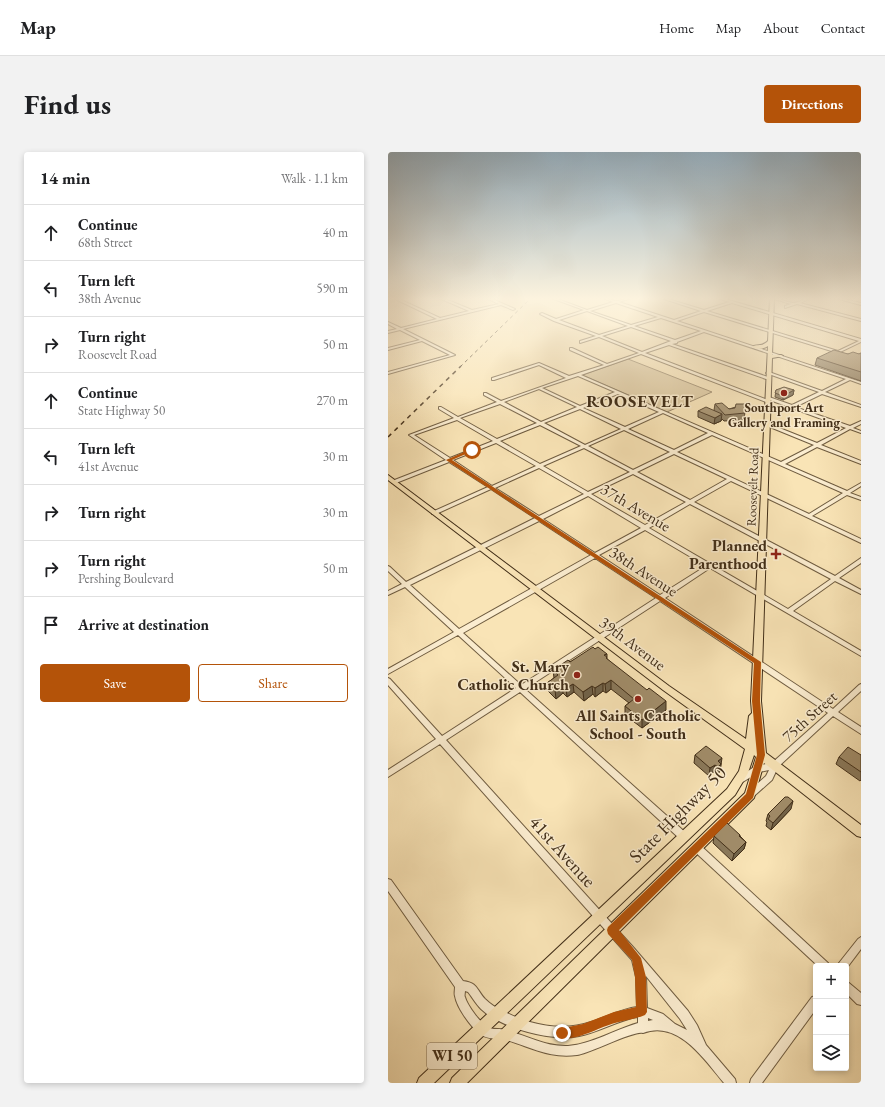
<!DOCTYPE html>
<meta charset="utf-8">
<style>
:root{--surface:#fff;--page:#f2f2f2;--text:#202124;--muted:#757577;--line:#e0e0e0;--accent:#b45309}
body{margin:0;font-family:"EB Garamond",serif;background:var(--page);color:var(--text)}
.controls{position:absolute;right:12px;bottom:12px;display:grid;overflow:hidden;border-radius:4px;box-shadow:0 2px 6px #0003}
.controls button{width:36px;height:36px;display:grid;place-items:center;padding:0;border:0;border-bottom:1px solid var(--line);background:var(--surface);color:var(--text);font:20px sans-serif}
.stop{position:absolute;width:12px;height:12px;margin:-9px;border:3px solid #b45309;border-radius:50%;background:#fff}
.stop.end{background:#b45309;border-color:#fff;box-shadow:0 1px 4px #0008}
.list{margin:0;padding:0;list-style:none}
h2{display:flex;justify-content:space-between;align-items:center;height:52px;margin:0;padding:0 16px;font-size:17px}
h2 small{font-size:13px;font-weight:400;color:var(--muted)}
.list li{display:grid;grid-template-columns:26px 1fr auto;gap:12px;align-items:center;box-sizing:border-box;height:56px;padding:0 16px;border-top:1px solid var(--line)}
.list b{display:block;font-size:15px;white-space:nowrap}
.list p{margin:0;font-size:13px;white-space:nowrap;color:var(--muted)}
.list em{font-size:13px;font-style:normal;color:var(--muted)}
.actions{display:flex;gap:8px;padding:12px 16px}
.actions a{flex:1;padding:9px 0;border:1px solid var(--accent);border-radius:4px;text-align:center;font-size:14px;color:var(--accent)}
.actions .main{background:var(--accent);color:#fff}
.icon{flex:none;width:22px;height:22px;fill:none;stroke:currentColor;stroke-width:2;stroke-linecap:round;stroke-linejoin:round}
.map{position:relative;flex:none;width:473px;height:931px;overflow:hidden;border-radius:4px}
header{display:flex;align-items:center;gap:24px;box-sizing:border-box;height:56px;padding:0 20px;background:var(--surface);border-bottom:1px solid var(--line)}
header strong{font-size:19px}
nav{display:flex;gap:22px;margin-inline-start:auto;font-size:14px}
.intro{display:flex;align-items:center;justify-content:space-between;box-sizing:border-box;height:96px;padding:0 24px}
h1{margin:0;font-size:28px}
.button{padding:10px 18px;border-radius:4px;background:var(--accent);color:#fff;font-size:14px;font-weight:700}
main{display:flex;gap:24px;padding:0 24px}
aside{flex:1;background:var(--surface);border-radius:4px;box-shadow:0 2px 6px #0003}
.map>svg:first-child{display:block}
.green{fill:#dac59b;stroke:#8e7a5a}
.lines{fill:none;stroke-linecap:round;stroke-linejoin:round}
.minor-casing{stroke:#6f5c40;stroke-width:2}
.major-casing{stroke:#412e18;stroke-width:2}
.minor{fill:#fbedd0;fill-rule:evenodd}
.major{fill:#f9e4b6;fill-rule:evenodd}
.rail-far1{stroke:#412e18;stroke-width:1;stroke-dasharray:3.5 3.5;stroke-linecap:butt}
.rail{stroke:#412e18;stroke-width:1.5;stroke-dasharray:4.5 4.5;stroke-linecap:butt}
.wall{fill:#8a795b;stroke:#412e18}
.shaded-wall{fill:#71634a;stroke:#412e18}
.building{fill:#a18d6a;stroke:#412e18}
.route{fill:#b45309}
.poi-dot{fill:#8f2418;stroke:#fbedd0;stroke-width:1.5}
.labels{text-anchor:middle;stroke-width:3;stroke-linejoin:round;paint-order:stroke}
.far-poi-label{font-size:13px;font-weight:bold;fill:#412e18;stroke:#fbedd0}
.far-street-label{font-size:13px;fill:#412e18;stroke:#fbedd0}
.shield{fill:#fbedd0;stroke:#79674f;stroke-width:1}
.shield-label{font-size:15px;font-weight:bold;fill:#412e18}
.street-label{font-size:16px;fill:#412e18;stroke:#fbedd0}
.poi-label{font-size:16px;font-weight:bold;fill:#412e18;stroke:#fbedd0;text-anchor:end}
.far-district-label{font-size:17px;font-weight:bold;letter-spacing:1px;fill:#412e18;stroke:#fbedd0}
.near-street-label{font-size:19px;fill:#412e18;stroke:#fbedd0}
</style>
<header>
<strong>Map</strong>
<nav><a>Home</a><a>Map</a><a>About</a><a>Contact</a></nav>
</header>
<div class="intro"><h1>Find us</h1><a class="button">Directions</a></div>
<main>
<aside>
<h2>14 min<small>Walk · 1.1 km</small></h2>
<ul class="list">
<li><svg class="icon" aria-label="ahead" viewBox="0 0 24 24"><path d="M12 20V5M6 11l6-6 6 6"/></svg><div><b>Continue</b><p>68th Street</p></div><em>40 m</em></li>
<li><svg class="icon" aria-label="left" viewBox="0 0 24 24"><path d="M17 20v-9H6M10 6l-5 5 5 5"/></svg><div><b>Turn left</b><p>38th Avenue</p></div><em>590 m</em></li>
<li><svg class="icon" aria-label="right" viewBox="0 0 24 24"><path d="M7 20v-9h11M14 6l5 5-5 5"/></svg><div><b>Turn right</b><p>Roosevelt Road</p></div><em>50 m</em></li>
<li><svg class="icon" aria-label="ahead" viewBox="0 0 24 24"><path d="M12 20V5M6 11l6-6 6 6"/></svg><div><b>Continue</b><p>State Highway 50</p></div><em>270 m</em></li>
<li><svg class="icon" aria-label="left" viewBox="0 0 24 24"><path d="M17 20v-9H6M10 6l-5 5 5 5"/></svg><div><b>Turn left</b><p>41st Avenue</p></div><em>30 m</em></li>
<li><svg class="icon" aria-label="right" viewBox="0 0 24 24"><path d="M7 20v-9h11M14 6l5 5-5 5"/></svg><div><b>Turn right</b></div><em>30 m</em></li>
<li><svg class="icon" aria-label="right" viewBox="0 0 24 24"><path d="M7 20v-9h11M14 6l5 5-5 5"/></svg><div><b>Turn right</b><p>Pershing Boulevard</p></div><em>50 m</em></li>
<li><svg class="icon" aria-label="arrive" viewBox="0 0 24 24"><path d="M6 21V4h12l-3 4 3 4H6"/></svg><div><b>Arrive at destination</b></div></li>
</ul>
<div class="actions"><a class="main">Save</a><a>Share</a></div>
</aside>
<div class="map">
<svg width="473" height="931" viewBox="0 0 473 931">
<rect width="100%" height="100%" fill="#f9e4b6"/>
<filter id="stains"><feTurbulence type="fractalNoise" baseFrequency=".005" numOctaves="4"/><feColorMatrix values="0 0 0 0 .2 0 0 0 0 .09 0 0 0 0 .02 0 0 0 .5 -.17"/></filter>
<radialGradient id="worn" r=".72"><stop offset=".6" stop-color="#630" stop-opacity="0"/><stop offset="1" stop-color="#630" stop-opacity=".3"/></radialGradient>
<!-- green -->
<polygon class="green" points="240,207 324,240 279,260 194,223"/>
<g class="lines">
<defs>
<g id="minor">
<polygon points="5,146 9,146 52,166 81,159 51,146 55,146 84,158 111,152 98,146 102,146 127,157 125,158 113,153 15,177 67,203 0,222 0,220 62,203 34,189 0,198 0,196 32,188 12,178 0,181 0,179 9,177 0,172 0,170 13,176 49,167"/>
<path d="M163,146H167L199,158L225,150L215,146C220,146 224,149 229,149C234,149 238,146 243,146L231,150L286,168L313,159L273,146H277L316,158L341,150L330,146H334L473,187V190L450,201L316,160L289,169L473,230V232L462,228L437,240L473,253V255L434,242L407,255L462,274L473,269V272L465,276L473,279V281L462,277L433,293L473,309V312L429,295L397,312L459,339L473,331V334L462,341L473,345V348L459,343L424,364L473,387V391L343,329L306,350L447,424L473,406V411L451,426L473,438V442L447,429L405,459L473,499V504L322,416L277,446L445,557L471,533L473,532V539L450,560L473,575V582L445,564L390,615L384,628L366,644L363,645L360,644L359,642L360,640L378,624L381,618L371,620L353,631L350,630L349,628L350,626L366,615L385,610L440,561L272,449L137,537L298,681L299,684L298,687L295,688L292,687L132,540L58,588L245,795L300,859L309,873L318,893L347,927L348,931H336C317,908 290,867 255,881C246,878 203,901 189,903C162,907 143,895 118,888C109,886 100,888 92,882C83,875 69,856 67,844C66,842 67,838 67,835L0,739V727L3,728L75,829C90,831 88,837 97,847C102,852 108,856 115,859C141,873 174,880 203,870C219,865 233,857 249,855L248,825L244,808L52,592L0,625V618L48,587L0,533V526L2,527L54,584L128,536L70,483L0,522V517L66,480L17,435L0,443V439L14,432L0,419V414L2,415L18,430L147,366L103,337L48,362H44V360L100,335L61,310L8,331H4V329L58,308L21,283L66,266L51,257V255H53L70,265L109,250L96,243V241H98L113,249L178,226L151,213L106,228H104V226L151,211L181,224L216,213L182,198V196H184L219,212L251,201L211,185L192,191V189L208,184L166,169L152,162L154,161L168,167L196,158ZM228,151L270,165L243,173L202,159ZM344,151L471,189L450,199L319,159ZM199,159L240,174L211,183L171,168ZM273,166L313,179L287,188L246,174ZM243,175L283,189L254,200L214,184ZM316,180L458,227L434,239L381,220L378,221L431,240L404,253L381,245H379V247L458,276L429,291L379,271H377V273L426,293L393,310L193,223L253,202L378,250H380V248L257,201L281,193L378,227H380V225L284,192L289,191V190ZM190,224L227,240L192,254L154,236ZM151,237L189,255L153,270L116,250ZM230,242L271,260L237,275L195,256ZM112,252L149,271L109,287L72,266ZM192,257L233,277L197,293L156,271ZM275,261L320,281L286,298L240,277ZM69,268L105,289L62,306L26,283ZM152,273L193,294L152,312L112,289ZM236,278L282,300L245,318L200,294ZM324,283L455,341L421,362L289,300ZM108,291L148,314L104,334L65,308ZM196,296L242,320L200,340L155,314ZM286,302L339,327L302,348L249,320ZM151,316L196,342L151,364L107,336ZM245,322L298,350L257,373L203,342ZM200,344L253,376L207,401L155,367ZM302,352L443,427L400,457L261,376ZM151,369L203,403L71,477L22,433ZM257,378L318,414L272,443L211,403ZM207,406L268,446L133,533L75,481ZM258,824L292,867L299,878L287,872L275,862L259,856ZM77,839L80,840C84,845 88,852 93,857C113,876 163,890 191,884C211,880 228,869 249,865H250V871C226,878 204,892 180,894C157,895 138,883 117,878C112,876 107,878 102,876C94,874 79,853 77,845C76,844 77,841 77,839ZM260,866L265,868L260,869Z"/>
<path d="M383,146C391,146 397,150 405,151C411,151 417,146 423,146L412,151L473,167V169L409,152L397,156V154L403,152Z"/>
<polygon points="447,146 452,146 473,151 473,153"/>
<polygon points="309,692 312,693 440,811 442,814 430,814 306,699 305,696 306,693"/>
<polygon points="473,785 473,797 458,817 458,814 449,814 451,811 470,787"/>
<polygon points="458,829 461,831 473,841 473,853 469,852 458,841"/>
<polygon points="428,844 428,857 374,931 362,931 363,927 424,845"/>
</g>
<path id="major" d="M382,146H386L384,203H393L395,204L384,206L373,549L378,601L473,673V685L469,684L376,611L366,646L79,931H62L64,926L357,641L368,605L366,603L360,621L347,643L46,931H29L31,926L339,637L351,619L357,597L275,538L0,328V323L281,534L358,587L361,564L364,561L363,549L380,194C376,197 368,198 364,195C370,191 373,196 380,189Z"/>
</defs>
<!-- minor casing -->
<use href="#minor" class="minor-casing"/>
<!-- major casing -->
<use href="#major" class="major-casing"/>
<!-- minor -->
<use href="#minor" class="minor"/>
<!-- major -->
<use href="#major" class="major"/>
<!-- rail-far1 -->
<polyline class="rail-far1" points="72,215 143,146"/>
<!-- rail -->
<polyline class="rail" points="0,285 73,214"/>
</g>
<!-- wall -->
<g class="wall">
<polygon points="473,201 473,229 427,213 429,206 460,202 471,202"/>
<polygon points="388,238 406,238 405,243 395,248 387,245"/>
<polygon points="327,252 341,257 358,252 356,268 336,269 334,267 333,269 326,272 310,265 310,259 327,259 326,258"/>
<polygon points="207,497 219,502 219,507 278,558 254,576 237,563 237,554 241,551 223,537 218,541 215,539 207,545 205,542 196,549 186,540 179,545 175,541 168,547 160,539 159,531 166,526 165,518 182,510"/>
<polygon points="307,603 333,611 333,612 332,619 329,623 325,620 321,624 306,611"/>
<polygon points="473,603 473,628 472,629 448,612 451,605"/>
<polygon points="403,657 383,678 378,674 379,670 378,669 380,662"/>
<polygon points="352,683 352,684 358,690 356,697 344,709 325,691 326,684"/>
</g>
<!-- shaded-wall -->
<g class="shaded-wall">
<polygon points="406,238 405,243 395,248 395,244"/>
<polygon points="334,262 333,269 326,272 327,266"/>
<polygon points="223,528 223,537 218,541 217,532"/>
<polygon points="215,531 215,539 207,545 207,536"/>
<polygon points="185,532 186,540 179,545 178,536"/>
<polygon points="175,533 175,541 168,547 167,538"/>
<polygon points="204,534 205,542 196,549 195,540"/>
<polygon points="278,549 278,558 254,576 254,568"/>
<polygon points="334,606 332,619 329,623 330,609"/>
<polygon points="327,613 325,620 321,624 322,616"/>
<polygon points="405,649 403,657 383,678 385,671"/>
<polygon points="358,690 356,697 344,709 346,702"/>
</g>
<!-- building -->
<g class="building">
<polygon points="446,198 460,202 465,200 471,202 473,201 473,220 429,206"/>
<polygon points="396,235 406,238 395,244 387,241 388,238"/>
<polygon points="334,251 341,257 347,256 348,252 358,252 357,261 337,263 327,252"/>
<polygon points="318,255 334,262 327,266 310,259"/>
<polygon points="205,495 207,497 210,495 219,502 216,503 219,505 218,506 259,538 261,536 278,549 254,568 237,554 246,547 223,528 217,532 215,531 207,536 204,534 195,540 185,532 178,536 175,533 167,538 159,531 170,523 165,518 180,508 182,510"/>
<polygon points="318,594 334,606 330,609 333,612 330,615 327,613 322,616 307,603"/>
<polygon points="460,595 473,603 473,620 451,605"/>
<polygon points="397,645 400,645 405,649 385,671 380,667 382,664 380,662"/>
<polygon points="339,671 352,683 351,684 358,690 346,702 326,684"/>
</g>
<!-- sky -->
<linearGradient id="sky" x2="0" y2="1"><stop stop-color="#95aebe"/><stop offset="0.53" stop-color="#fcf3de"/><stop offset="1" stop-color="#fcf3de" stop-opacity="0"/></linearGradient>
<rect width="473" height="277" fill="url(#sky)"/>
<!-- route -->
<path class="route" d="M83,297L87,298L64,308L373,510L372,549L377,603L365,646L231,778L253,806L258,825L259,860L257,863C248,867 237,868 227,871C211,875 186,891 170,885L168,881L170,877L195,872L226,860L248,855L247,825L244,808L220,782L219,778L220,775L358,642L369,603L364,549L366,511L58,308Z"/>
<!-- markers -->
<g class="poi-dot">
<circle cx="396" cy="241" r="4"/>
<path d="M386 396h4v4h4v4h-4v4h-4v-4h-4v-4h4z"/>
<circle cx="189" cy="523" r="4"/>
<circle cx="250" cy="547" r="4"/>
</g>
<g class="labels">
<!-- far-poi labels -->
<g class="far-poi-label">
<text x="396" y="260">Southport Art<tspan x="396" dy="15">Gallery and Framing</tspan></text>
</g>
<!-- far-street labels -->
<g class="far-street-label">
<text transform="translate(364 335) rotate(-88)" y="5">Roosevelt Road</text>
</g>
<!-- shield labels -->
<rect class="shield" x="39" y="891" width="50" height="26" rx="3"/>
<g class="shield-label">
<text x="64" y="909">WI 50</text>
</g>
<!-- street labels -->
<g class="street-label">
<text transform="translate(248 355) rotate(31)" y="6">37th Avenue</text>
<text transform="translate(256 419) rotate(33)" y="6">38th Avenue</text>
<text transform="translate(245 491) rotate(37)" y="6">39th Avenue</text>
<text transform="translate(421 564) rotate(-42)" y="6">75th Street</text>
</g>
<!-- poi labels -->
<g class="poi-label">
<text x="379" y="399">Planned<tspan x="379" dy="18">Parenthood</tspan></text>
<text x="181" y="520">St. Mary<tspan x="181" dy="18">Catholic Church</tspan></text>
<text x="250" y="569" text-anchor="middle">All Saints Catholic<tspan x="250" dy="18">School - South</tspan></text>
</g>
<!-- far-district labels -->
<g class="far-district-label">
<text x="252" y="255">ROOSEVELT</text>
</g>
<!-- near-street labels -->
<g class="near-street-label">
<text transform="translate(289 662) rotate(-45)" y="7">State Highway 50</text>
<text transform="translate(175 699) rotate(48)" y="7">41st Avenue</text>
</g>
</g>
<rect width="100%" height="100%" filter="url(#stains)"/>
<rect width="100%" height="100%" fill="url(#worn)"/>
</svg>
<div class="controls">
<button>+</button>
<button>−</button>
<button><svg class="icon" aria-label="layers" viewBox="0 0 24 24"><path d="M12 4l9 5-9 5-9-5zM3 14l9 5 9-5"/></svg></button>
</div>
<div class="stop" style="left:84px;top:298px"></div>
<div class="stop end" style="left:174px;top:881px"></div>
</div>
</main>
